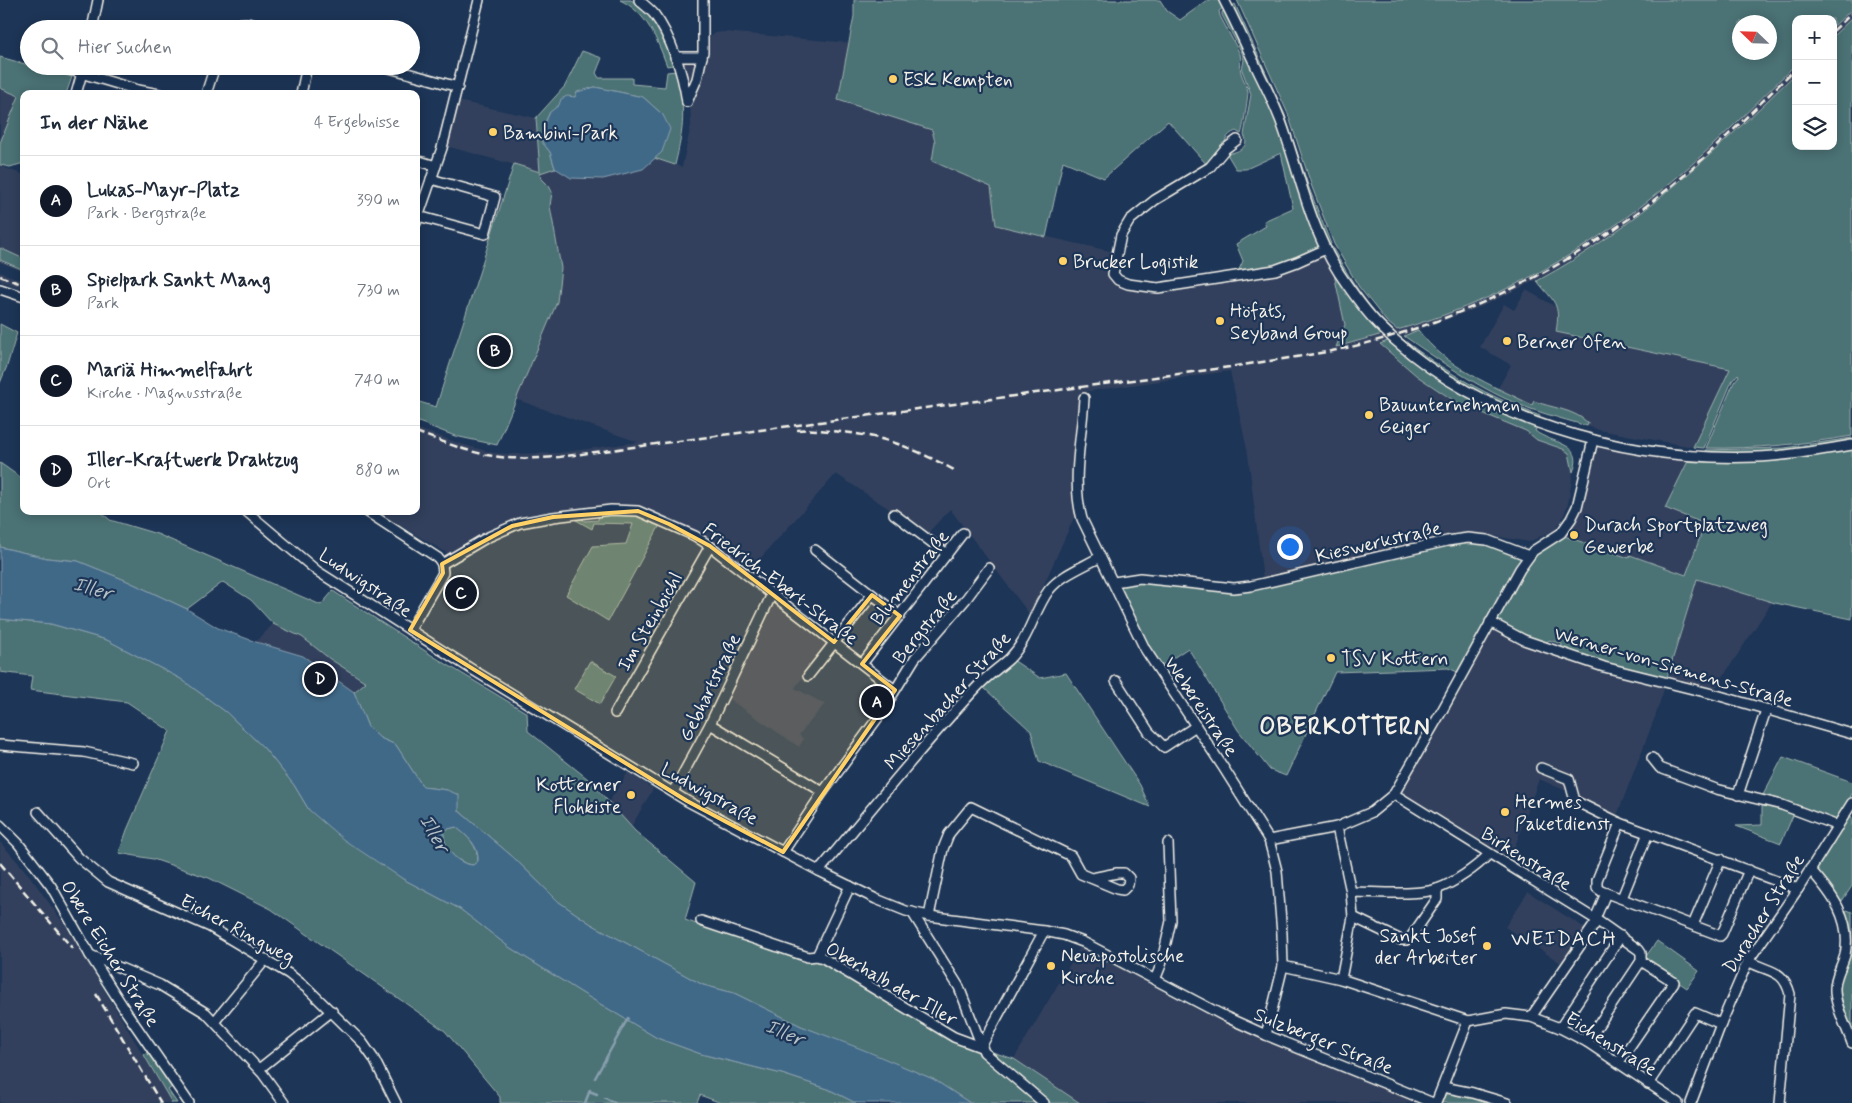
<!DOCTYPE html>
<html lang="de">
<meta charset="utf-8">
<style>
:root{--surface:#fff;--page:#f2f2f3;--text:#1f2937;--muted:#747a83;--line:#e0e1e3;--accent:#111827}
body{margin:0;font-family:Mynerve,sans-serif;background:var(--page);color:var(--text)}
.controls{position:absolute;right:15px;top:15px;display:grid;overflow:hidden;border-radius:10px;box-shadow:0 2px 12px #0003}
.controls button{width:45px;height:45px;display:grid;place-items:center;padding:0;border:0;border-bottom:1px solid var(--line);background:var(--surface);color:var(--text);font:25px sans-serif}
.compass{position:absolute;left:1732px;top:15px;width:45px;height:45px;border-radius:50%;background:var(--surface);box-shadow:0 2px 12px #0003;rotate:293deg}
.you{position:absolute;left:1289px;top:546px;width:18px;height:18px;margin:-12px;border:4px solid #fff;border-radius:50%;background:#1a73e8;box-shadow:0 0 0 8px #1a73e833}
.badge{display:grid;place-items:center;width:32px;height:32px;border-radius:50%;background:var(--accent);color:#fff;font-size:16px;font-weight:700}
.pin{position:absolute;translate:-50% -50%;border:2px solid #fff;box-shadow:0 1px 5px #0006}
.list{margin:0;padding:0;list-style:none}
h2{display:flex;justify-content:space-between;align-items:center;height:65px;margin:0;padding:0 20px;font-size:21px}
h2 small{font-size:16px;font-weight:400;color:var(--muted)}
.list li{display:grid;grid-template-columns:32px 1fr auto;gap:15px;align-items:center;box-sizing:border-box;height:90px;padding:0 20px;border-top:1px solid var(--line)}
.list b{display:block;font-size:19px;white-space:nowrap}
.list p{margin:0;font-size:16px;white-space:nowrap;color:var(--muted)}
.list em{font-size:16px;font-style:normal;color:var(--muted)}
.icon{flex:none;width:28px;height:28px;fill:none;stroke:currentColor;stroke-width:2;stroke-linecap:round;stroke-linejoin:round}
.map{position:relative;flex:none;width:1852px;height:1103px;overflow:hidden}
.search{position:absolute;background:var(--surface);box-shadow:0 2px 12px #0003;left:20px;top:20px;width:400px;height:55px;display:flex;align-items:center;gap:12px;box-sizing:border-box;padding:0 18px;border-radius:28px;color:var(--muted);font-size:19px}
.panel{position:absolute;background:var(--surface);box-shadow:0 2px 12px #0003;left:20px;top:90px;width:400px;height:425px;border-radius:10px}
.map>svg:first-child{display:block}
.built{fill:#31415d}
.green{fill:#4b7275;stroke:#a0b2ae;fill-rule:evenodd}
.water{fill:#406988;stroke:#889fae;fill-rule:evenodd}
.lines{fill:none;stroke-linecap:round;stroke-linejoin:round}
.stream{stroke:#889fae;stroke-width:2.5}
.minor-casing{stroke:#f4f1e8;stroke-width:12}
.minor{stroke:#1d3557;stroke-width:9}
.rail{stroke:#f4f1e8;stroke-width:2.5;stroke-dasharray:8 4;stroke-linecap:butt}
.marked{fill:#ffd166;fill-opacity:0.2;stroke:#ffd166;stroke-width:4;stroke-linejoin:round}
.poi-dot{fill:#ffd166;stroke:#1d3557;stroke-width:2}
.labels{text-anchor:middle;stroke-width:4.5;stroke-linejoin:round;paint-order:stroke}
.poi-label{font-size:19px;fill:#f4f1e8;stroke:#1d3557;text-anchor:start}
.street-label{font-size:19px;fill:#f4f1e8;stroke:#1d3557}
.water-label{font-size:20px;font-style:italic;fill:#b5c1c6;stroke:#1d3557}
.quarter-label{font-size:21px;letter-spacing:1px;fill:#f4f1e8;stroke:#1d3557}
.district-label{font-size:24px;font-weight:bold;letter-spacing:1px;fill:#f4f1e8;stroke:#1d3557}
</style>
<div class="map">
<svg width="1852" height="1103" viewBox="0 0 1852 1103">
<rect width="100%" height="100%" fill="#1d3557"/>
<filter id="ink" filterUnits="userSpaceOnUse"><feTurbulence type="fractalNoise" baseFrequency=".02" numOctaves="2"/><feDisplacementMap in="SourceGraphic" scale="10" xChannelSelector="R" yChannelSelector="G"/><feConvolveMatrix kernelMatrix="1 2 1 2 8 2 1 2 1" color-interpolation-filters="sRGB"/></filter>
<g filter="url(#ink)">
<!-- built -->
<g class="built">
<polygon points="1852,9 1852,18 1833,36 1833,27"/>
<polygon points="724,32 850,43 838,100 932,130 935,142 932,161 991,187 996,225 1114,252 1109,275 1158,291 1322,253 1334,274 1345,325 1337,346 1415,325 1480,301 1550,267 1599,237 1654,196 1722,137 1796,64 1796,73 1726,142 1658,201 1603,241 1553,272 1483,306 1380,344 1417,376 1456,402 1526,431 1537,440 1563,449 1569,453 1573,472 1568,504 1562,520 1554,530 1529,542 1489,535 1468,533 1263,580 1248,454 1230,371 1083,392 1077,511 1030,615 950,509 927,534 836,474 750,570 712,544 639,509 525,518 449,554 375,511 416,511 416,428 461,444 494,453 509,454 558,453 638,442 515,399 557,302 561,268 550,206 552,192 549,186 542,179 540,172 446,146 458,101 536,118 540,172 555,168 571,178 643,169 654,158 682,167 691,125 690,97 676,52 693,54 701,49 707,47 707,39 715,33"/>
<polygon points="0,88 19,96 0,143"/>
<polygon points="0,166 24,175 24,272 0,262"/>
<polygon points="0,272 24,281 24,289 0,281"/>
<polygon points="1526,290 1558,308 1559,315 1557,332 1730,369 1693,447 1599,430 1587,426 1588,423 1534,401 1532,405 1497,390 1511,365 1480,347 1504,304 1514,310"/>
<polygon points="1596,444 1689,459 1665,508 1705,523 1686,575 1631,555 1629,558 1561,535 1573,520"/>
<polygon points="1697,579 1772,602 1713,692 1667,681"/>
<polygon points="774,600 829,642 795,688 825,704 799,735 804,739 799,747 727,698"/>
<polygon points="273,624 302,637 330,659 366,682 354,692 303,656 256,642"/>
<polygon points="1491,626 1665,686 1655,717 1616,818 1576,799 1571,793 1539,779 1509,863 1398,793"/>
<polygon points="628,772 653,789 631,827 609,802"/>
<polygon points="0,842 29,875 67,928 172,1103 0,1103"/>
<polygon points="1528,892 1588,930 1564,965 1505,927"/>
<polygon points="1080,947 1199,1010 1418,1103 1080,1103 1014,1059"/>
</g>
<!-- green -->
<g class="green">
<path d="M620,0H631C654,15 665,39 673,65L667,66C657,39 647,13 620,0Z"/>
<path d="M854,0H1160L1167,11L1180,20L1208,0H1218L1223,8L1219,11L1220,16L1240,54C1242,60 1239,67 1241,73C1243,80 1247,85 1248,92C1248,96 1243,131 1241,134L1236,131C1225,135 1226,141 1222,150C1219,155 1212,161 1208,166L1168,121L1104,178L1063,161L1046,237L996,225L991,187L932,161L935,142L932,130L838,100L854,16Z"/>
<path d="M1237,0H1852V9L1833,27V19H1796V64C1750,109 1705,156 1654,196C1578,257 1490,304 1397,330L1386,321L1359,287L1334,244L1312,187L1288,114ZM1770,22V52H1740V22Z"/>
<polygon points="1235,4 1285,115 1309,188 1331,244 1329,245 1232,6"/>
<path d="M1224,10L1248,57L1276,118L1298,190L1319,248L1276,266L1237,274L1243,261L1236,244L1266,226L1264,221L1293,208L1281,153L1246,169H1236L1227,154C1237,152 1251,148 1244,135L1251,94L1242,70L1244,60L1242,53L1222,15V12Z"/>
<path d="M1852,18V436C1803,444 1755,449 1706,448L1734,382L1739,376L1738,374L1732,381L1704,448L1693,447L1730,369L1556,332C1561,303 1554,302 1537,281C1636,228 1716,151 1796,73V146H1833V36Z"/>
<path d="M582,51L602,58L596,73L599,78H632V84L665,87L667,72L676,71C686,110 684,127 675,165L654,158L662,152L663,115L643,97L595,87L588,89L550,112L542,129V142L550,152L555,168L540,173L542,179L549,186L552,192L550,206L561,268L557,302L497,445L455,436L416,421V401L436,407L514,164L540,172L536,118L565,86Z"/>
<polygon points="0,57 72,77 66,94 24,94 24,163 10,167 0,165 0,143 19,96 0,88"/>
<path d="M1332,247C1349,277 1368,309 1394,331L1391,332C1365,306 1347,280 1329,248Z"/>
<polygon points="0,248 24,259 24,270 0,260"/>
<polygon points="1334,274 1364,315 1383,334 1336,347 1345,325"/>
<polygon points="0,324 17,333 7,366 0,383"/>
<path d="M1418,330C1446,368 1492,385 1532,405L1534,401C1551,408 1574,409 1588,423L1587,426C1560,418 1532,411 1506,399C1470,382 1437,359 1404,336Z"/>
<path d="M1400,337C1444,372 1488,396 1540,416L1539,419C1510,407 1481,395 1454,380C1434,368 1416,353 1397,338Z"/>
<path d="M1390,340C1431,381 1485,405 1537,427L1535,431C1551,444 1586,442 1573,472L1569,453L1563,449L1537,440L1526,431L1456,402L1417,376L1380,344Z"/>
<polygon points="1852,438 1852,442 1784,452 1757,454 1706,452 1706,450 1784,448"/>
<polygon points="1852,450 1852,619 1775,603 1697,579 1666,681 1561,650 1562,644 1549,640 1545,644 1525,637 1494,621 1531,557 1561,535 1629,558 1630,555 1686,575 1705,524 1665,508 1689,459 1757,462 1787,460"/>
<polygon points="0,463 24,480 24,511 100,511 110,520 157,534 321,605 333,591 433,656 527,713 528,731 588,779 635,831 696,882 685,920 805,962 822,960 952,1039 1014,1059 1080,1103 970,1103 933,1079 801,1026 734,993 703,985 591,924 559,902 513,857 458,810 447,790 423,787 396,745 380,738 368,727 354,692 366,682 330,659 302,637 273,624 251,600 223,582 187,609 125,580 78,561 47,558 0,547"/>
<polygon points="599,515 637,515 660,525 608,621 566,595 593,546 626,544 633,524 594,523 592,529 576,520 583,519 584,521 598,520"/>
<polygon points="1468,542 1487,543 1524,558 1460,673 1448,668 1335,672 1286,776 1270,770 1238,730 1188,648 1158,668 1116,584 1142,581 1235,590"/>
<polygon points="0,619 51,624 107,640 181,679 226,712 264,748 294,785 309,810 403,879 460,909 509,947 582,993 657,1038 701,1054 782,1074 828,1089 856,1103 721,1103 700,1095 697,1103 500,1103 500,1097 445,1031 271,909 209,878 153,859 119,853 127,830 170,731 127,702 30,690 32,676 0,672"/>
<polygon points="1013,660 1040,678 1066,673 1140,785 1150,807 1039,761 1031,731 984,688"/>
<polygon points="590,661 616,676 600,704 574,689"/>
<polygon points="881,686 888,692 888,697 876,714 866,706"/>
<polygon points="1783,757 1852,782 1852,794 1838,820 1835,820 1783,801 1763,795"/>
<polygon points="1762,805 1794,813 1781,843 1736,826 1762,825"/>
<polygon points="1848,815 1852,817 1852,886 1840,904 1815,870"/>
<path d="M456,827C467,836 478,845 478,861L473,865C456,863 442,847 444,830Z"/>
<polygon points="1847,910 1852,912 1852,1040 1836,989 1846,954 1844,915"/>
<polygon points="1657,941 1699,971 1687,988 1644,959"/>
<polygon points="148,1051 173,1086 168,1090 177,1103 172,1103 144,1055"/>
<polygon points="1447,1093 1472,1096 1493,1103 1440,1103"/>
</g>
<!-- water -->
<g class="water">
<polygon points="595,87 643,97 663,115 670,129 662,152 643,169 603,179 571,178 555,168 550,152 542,142 542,130 550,112 559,105 561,99 567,96 575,97 577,92"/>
<path d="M0,547L47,558L78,561L125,580L187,609L218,628L256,642L303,656L354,692L368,727L380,738L396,745L423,787L447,790L459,795V811L513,857L559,902L591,924L703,985L734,993L801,1026L864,1050L933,1079L970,1103H856L828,1089L782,1074L701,1054L657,1038L582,993L509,947L460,909L403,879L344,840L309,810L294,785L264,748L226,712L181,679L107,640L51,624L0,619ZM456,827C467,836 479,845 478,861L473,865C456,864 442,847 444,830Z"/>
</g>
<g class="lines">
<!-- stream -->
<g class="stream">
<polyline points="595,1078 628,1018"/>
<polyline points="589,1091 597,1094"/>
<polyline points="605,1098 615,1103"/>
<polyline points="585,1103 590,1090"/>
</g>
<defs>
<g id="minor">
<path d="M639,0C644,5 650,9 654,14C671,36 683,74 687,102"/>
<path d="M1224,0C1237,25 1248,50 1260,75C1267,89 1274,104 1280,119C1299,170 1309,227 1339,273C1351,291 1364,310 1379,325C1473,420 1626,462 1757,457C1789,456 1820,450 1852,445"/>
<polyline points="92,29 98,0"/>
<path d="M229,29C242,19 251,23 265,29"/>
<polyline points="675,57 702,57"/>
<polyline points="57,66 138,90 159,94"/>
<polyline points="382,66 458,87"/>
<polyline points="76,94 84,66"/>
<polyline points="206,94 215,66"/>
<polyline points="301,94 307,66"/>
<polyline points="687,102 697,79 703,52 703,0"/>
<polyline points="1237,140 1225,149 1210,167 1155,200 1130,220 1121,235 1113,274 1118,280 1128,284 1158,288 1275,270 1297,262 1326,249"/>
<polyline points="416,160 436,166"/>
<polyline points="418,216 485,234 495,197 431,179"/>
<polyline points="416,223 442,148 479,0"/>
<polyline points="0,289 24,297"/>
<path d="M1084,398C1082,438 1071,479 1082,519L1145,649L1223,767L1269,840L1277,871L1282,934L1283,966L1266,1035"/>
<polyline points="246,511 317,571 473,670 687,801 819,871 876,899 906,911 929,916 1044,931 1064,935 1083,942 1226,1017 1266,1035 1433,1103"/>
<polyline points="366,511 438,558 442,564 443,573 410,630"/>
<polyline points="894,514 947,554"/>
<polyline points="815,550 900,616"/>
<polyline points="442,564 486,538 520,523 553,517 611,510 638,511 695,536 710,546 895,690"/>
<polyline points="1114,582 1140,578 1234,588 1251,586 1447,541 1468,538 1487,540 1529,556"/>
<polyline points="1490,622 1524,640 1604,667 1713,694 1852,734"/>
<polyline points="862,664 963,533"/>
<polyline points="808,676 872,595"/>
<polyline points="1116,681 1149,732 1164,747 1196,726"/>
<polyline points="615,713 710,546"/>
<polyline points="710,724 823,792"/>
<polyline points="0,745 84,752 133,763"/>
<polyline points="1652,758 1660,768 1716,789 1782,805 1838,826"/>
<polyline points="1541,768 1569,779 1575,801 1620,823 1798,889"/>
<polyline points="673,792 710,724 772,594"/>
<polyline points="1394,794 1595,919 1639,950 1641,953 1641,961 1587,1042"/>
<polyline points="1738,795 1766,710"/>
<polyline points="38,812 79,858 108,882 210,927 289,974 309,990 362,1042 374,1059 396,1103"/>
<polyline points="1620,823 1597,880 1597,888 1601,891 1716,934 1720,936 1722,934 1749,870"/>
<polyline points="0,825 18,843 51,886 90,955 127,1013 189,1103"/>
<polyline points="1337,827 1351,892 1353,917 1341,979"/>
<polyline points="1269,840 1337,827 1372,812 1394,794 1443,709 1520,569 1533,551 1561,533 1571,519 1577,507 1593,440"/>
<polyline points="783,852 823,792 880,715 915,658 966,599 989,568"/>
<path d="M1810,869C1832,894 1852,919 1845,955C1842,966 1835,976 1835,988C1834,1004 1847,1028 1852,1043"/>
<path d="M819,871C872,809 922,745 978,686C987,676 999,668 1009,659C1030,638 1033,612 1049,590C1061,575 1083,567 1100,557"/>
<path d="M1351,892C1375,892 1416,896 1437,889C1454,883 1477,867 1489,854"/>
<polyline points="1622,898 1648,833"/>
<polyline points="912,912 959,987 984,1052 1044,1103"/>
<polyline points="929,916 943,849 949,834 971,807 1071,856 1081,874 1117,889 1123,890 1128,885 1129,878 1124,873 1117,873 1092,878"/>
<polyline points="1353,917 1401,940 1406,940 1411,937 1437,899 1437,889"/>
<polyline points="1595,919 1606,893"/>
<polyline points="701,921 808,957 817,956 823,958 954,1037 981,1047"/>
<polyline points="1693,925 1721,859"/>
<polyline points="90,955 160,985 206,1013 263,1074 284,1103"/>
<polyline points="817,956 850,886"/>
<path d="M1748,961C1769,973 1783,968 1790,994L1780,1103"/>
<polyline points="1283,966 1341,979 1468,1021 1506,1014 1531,1017 1560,1028 1587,1042 1678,1103"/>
<polyline points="1155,980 1161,965 1171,921 1168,843"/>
<polyline points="1531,1017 1597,921"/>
<polyline points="215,1021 266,959"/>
<polyline points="1560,1028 1621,936"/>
<polyline points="981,1047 1044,931"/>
<polyline points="1619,1062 1674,982 1641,961"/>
<polyline points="259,1069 332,1011"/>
<polyline points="1648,1084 1695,1013 1721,1024"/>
<polyline points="1443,1087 1473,1093 1507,1103"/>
<polyline points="1436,1103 1468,1021"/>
<polyline points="1691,1103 1721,1024 1748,961 1798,889 1852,803"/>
</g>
</defs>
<!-- minor casing -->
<use href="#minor" class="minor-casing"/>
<!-- minor -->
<use href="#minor" class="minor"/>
<!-- rail -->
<g class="rail">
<polyline points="1833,31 1852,13"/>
<polyline points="0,276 24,285"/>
<path d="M797,430C808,429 818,430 829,431C879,434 910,446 954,470"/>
<path d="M416,432C441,441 467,452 493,456C515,460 537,458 559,457L1230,367C1278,359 1328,354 1375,341C1478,312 1570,265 1654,200C1705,161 1750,113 1796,68"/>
<polyline points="0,863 73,949"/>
<polyline points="96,994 161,1103"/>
</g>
</g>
</g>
<!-- marked area -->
<path class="marked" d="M638,511L669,524L710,546L834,642L872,595L900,616L862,664L895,690L783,852L687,801L410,630L443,573L442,564L512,526L553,517Z"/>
<!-- markers -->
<g class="poi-dot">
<circle cx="893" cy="79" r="5"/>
<circle cx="493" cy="132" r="5"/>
<circle cx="1063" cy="261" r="5"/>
<circle cx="1220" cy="321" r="5"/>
<circle cx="1507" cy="341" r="5"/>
<circle cx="1369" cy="415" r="5"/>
<circle cx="1574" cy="535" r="5"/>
<circle cx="1331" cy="658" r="5"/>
<circle cx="631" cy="795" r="5"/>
<circle cx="1505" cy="812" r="5"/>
<circle cx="1487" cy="946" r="5"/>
<circle cx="1051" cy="966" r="5"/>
</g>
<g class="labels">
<!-- poi labels -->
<g class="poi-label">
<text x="903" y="86">ESK Kempten</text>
<text x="503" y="139">Bambini-Park</text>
<text x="1073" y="268">Brucker Logistik</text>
<text x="1230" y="317">Höfats,<tspan x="1230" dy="22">Seyband Group</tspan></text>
<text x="1517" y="348">Berner Ofen</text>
<text x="1379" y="411">Bauunternehmen<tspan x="1379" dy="22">Geiger</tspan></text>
<text x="1584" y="531">Durach Sportplatzweg<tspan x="1584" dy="22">Gewerbe</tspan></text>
<text x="1341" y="665">TSV Kottern</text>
<text x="621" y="791" text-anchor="end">Kotterner<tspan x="621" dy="22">Flohkiste</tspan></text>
<text x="1515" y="808">Hermes<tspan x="1515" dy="22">Paketdienst</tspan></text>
<text x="1477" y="942" text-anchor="end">Sankt Josef<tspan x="1477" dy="22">der Arbeiter</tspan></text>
<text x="1061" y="962">Neuapostolische<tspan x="1061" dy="22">Kirche</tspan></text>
</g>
<!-- street labels -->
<g class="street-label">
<text transform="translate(1378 541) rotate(-13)" y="7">Kieswerkstraße</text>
<text transform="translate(909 577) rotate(-52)" y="7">Blumenstraße</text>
<text transform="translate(366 582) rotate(34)" y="7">Ludwigstraße</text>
<text transform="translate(781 583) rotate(37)" y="7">Friedrich-Ebert-Straße</text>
<text transform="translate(649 621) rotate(-60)" y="7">Im Steinbichl</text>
<text transform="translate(924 626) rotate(-51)" y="7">Bergstraße</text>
<text transform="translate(1674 666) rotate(16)" y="7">Werner-von-Siemens-Straße</text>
<text transform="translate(709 687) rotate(-64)" y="7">Gebhartstraße</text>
<text transform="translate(947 700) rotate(-48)" y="7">Miesenbacher Straße</text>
<text transform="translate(1202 706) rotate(56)" y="7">Webereistraße</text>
<text transform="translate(710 793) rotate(29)" y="7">Ludwigstraße</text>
<text transform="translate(1527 858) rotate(32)" y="7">Birkenstraße</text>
<text transform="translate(1763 913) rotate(-58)" y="7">Duracher Straße</text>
<text transform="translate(238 928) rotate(28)" y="7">Eicher Ringweg</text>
<text transform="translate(111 953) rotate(58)" y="7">Obere Eicher Straße</text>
<text transform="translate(892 983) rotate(30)" y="7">Oberhalb der Iller</text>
<text transform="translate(1324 1040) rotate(22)" y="7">Sulzberger Straße</text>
<text transform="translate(1612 1043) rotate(32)" y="7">Eichenstraße</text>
</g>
<!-- water labels -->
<g class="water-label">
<text transform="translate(93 588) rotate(16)" y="7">Iller</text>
<text transform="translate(435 833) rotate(61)" y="7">Iller</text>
<text transform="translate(785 1032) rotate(23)" y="7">Iller</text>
</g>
<!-- quarter labels -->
<g class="quarter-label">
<text x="1564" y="945">WEIDACH</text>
</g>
<!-- district labels -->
<g class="district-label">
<text x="1345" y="734">OBERKOTTERN</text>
</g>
</g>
</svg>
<div class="controls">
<button>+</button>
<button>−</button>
<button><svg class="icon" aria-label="layers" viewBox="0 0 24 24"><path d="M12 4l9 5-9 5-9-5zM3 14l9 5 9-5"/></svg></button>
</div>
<svg class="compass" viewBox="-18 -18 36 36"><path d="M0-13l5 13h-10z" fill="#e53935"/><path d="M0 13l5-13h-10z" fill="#747a83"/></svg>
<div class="you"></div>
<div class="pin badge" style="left:877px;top:702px">A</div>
<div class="pin badge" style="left:495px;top:351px">B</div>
<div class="pin badge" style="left:461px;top:593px">C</div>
<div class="pin badge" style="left:320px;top:679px">D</div>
<div class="search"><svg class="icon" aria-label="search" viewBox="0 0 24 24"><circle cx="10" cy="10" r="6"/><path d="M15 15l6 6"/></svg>Hier suchen</div>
<section class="panel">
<h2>In der Nähe<small>4 Ergebnisse</small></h2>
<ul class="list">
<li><span class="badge">A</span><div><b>Lukas-Mayr-Platz</b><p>Park · Bergstraße</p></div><em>390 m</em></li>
<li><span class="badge">B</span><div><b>Spielpark Sankt Mang</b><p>Park</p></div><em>730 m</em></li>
<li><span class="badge">C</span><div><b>Mariä Himmelfahrt</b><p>Kirche · Magnusstraße</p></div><em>740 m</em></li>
<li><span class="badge">D</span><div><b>Iller-Kraftwerk Drahtzug</b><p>Ort</p></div><em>880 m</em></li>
</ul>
</section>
</div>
